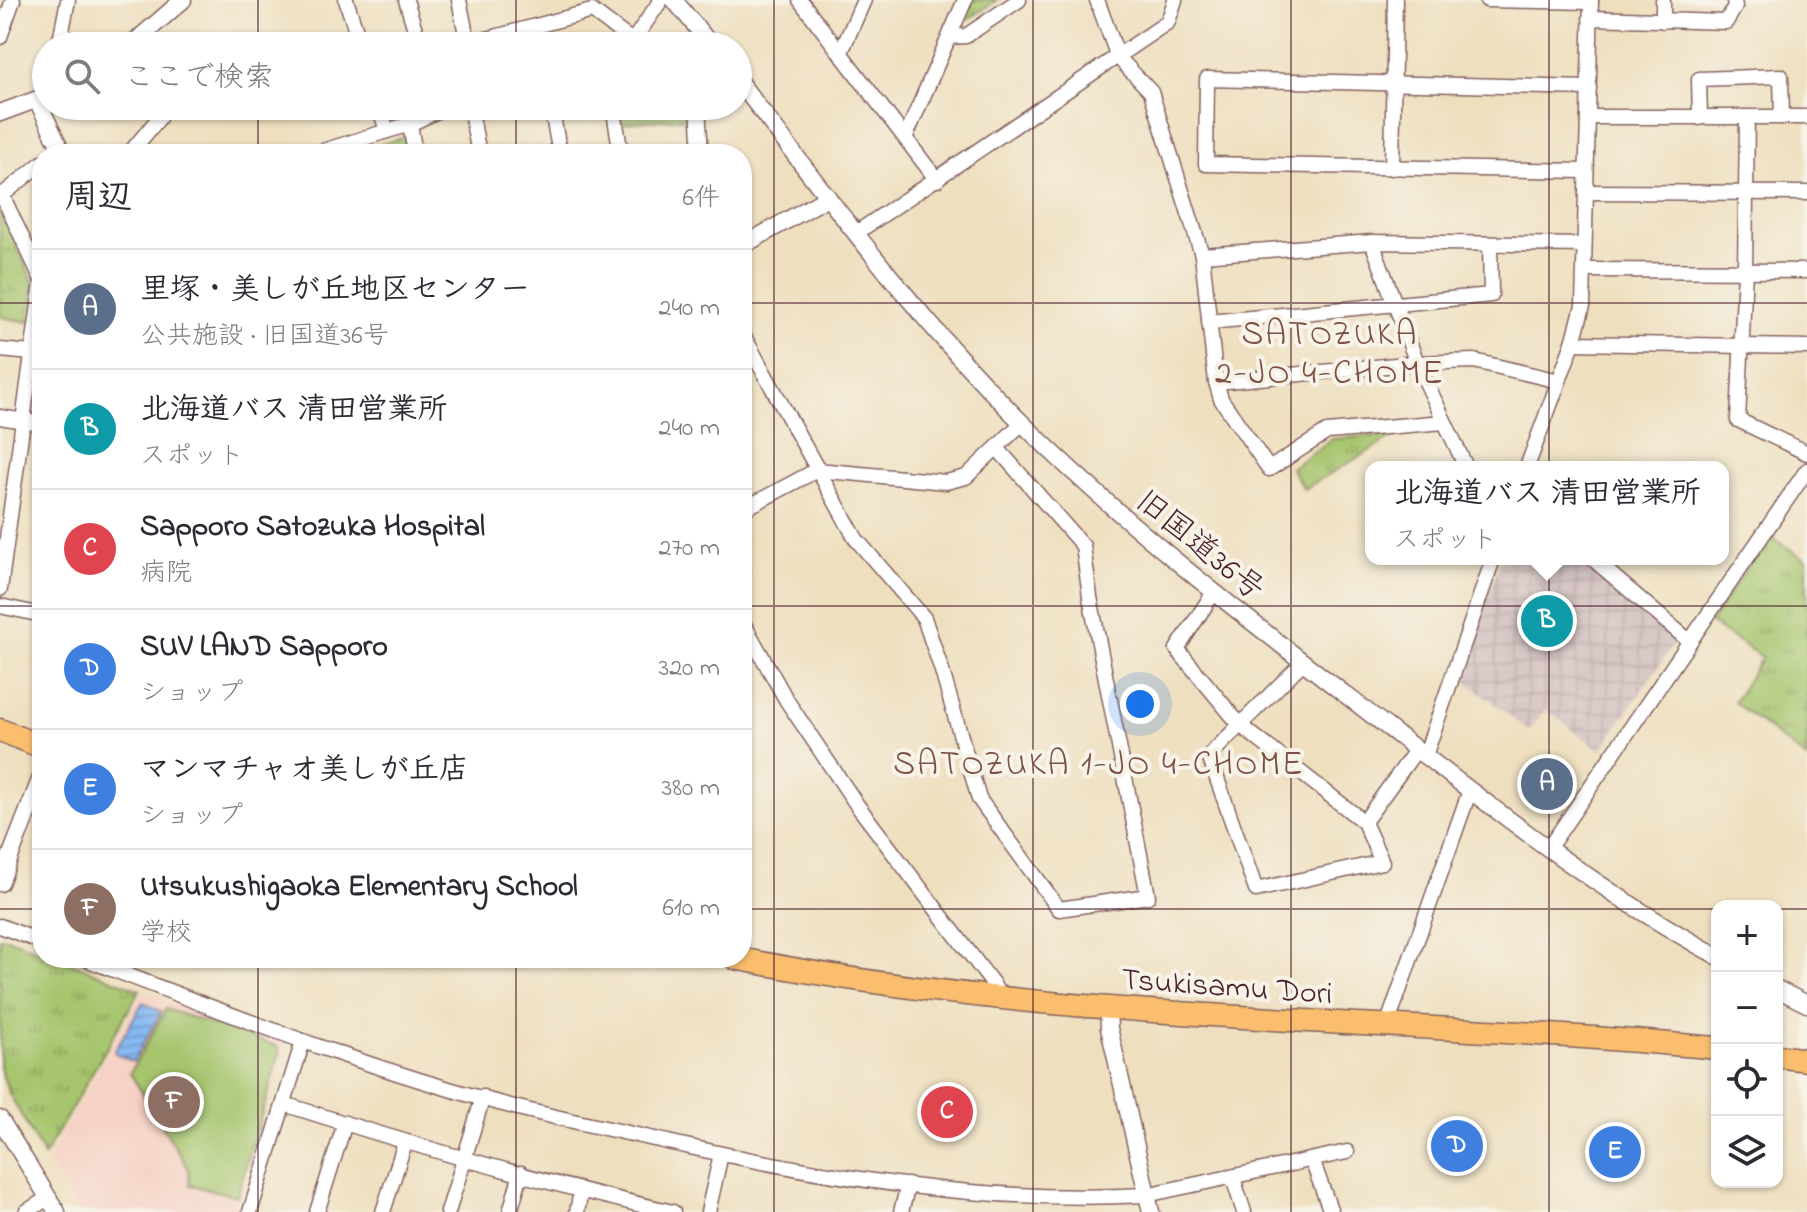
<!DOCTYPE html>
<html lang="ja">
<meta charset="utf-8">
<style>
:root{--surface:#fff;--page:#f2f2f3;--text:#2b2b33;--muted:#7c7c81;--line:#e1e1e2;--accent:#c8321e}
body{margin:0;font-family:"Indie Flower","Klee One",sans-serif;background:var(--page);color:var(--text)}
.controls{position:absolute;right:24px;bottom:24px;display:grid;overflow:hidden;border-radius:16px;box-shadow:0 2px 6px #0004}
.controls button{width:72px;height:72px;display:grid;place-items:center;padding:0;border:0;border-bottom:2px solid var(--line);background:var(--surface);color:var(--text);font:40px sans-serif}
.you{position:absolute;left:1140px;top:704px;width:28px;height:28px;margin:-20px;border:6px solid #fff;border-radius:50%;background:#1a73e8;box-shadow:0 0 0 12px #1a73e833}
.badge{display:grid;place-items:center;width:52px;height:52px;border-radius:50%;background:var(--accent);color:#fff;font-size:26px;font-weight:700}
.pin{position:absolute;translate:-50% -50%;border:4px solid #fff;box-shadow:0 2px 8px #0006}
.popup{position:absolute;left:1365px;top:461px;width:364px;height:104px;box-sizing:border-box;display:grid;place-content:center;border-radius:16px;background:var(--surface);filter:drop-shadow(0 2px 6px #0005);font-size:26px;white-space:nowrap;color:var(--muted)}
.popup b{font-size:30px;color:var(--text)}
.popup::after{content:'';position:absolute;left:50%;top:100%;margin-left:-16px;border:16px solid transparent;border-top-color:var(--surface)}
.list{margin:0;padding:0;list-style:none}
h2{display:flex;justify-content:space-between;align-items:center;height:104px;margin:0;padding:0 32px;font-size:34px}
h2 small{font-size:26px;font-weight:400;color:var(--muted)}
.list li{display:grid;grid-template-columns:52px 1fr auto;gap:24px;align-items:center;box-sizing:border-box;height:120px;padding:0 32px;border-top:2px solid var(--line)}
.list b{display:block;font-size:30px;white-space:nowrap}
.list p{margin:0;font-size:26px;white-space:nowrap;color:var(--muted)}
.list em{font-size:26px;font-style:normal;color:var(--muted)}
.icon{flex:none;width:44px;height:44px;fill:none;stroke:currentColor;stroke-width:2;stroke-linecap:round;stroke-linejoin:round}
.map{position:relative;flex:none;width:1807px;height:1212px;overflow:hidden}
.search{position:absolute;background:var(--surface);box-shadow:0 2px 6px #0004;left:32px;top:32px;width:720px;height:88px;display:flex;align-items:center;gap:20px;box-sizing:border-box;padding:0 28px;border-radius:44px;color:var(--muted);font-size:30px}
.panel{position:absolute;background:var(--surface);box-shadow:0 2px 6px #0004;left:32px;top:144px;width:720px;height:824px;border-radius:32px}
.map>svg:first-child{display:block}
.built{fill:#f6d1c5}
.industrial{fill:url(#industrial-grid)}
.grass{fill:url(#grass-tufts);stroke:#78724c;stroke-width:2}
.pitch{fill:#a6c56d;stroke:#78724c;stroke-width:2}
.water{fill:url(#water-rules);stroke:#686c8f;stroke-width:2}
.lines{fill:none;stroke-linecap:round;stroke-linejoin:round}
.minor-casing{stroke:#83625f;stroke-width:17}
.tertiary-casing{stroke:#83625f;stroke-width:19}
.trunk-casing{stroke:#83625f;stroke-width:25}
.minor{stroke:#fff;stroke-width:14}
.tertiary{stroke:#fff;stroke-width:16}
.trunk{stroke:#fabe6e;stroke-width:22}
.grid{fill:none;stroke:#4a1f2b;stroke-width:2;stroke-opacity:0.55}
.labels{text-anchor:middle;stroke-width:8;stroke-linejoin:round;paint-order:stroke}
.street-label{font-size:32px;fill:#4a1f2b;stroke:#f7f3e8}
.neighbourhood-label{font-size:34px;letter-spacing:2px;fill:#7d5044;stroke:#f7f3e8}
</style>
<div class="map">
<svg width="1807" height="1212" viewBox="0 0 1807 1212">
<defs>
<pattern id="industrial-grid" width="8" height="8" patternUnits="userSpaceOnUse" patternTransform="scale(2)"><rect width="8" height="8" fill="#d1bfbf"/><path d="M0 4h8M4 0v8" fill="none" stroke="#b5a4a4"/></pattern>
<pattern id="grass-tufts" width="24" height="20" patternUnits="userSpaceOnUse" patternTransform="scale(2)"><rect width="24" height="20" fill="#a6c56d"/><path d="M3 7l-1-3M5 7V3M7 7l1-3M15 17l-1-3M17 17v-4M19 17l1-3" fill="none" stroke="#899f5a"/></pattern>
<pattern id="water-rules" width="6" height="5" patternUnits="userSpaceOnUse" patternTransform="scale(2)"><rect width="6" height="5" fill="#85b9f3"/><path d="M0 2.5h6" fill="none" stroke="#6f96c5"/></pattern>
</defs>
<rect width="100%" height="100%" fill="#f7f3e8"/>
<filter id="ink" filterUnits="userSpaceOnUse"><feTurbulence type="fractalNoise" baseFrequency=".0125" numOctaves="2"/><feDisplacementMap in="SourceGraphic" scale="16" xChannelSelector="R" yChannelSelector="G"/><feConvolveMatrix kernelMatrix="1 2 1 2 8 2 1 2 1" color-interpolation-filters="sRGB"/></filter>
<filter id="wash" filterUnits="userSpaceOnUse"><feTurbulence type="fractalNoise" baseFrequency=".006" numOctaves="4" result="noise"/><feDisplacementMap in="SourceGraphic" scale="32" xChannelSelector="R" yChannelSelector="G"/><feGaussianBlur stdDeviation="1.8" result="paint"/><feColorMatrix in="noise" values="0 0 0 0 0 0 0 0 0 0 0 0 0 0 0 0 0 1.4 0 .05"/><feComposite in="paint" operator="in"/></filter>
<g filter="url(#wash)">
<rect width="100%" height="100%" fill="#eedfbf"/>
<!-- built -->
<polygon class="built" points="143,993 283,1041 285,1045 234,1212 79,1212 47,1160"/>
<!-- industrial -->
<polygon class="industrial" points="1501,559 1583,559 1677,639 1601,750 1545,709 1529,731 1459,675"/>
<!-- grass -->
<g class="grass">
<polygon points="968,0 997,0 969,19 962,14"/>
<polygon points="617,106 687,106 688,118 621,123"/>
<polygon points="402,138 408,143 409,154 354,154 353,151"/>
<polygon points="0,207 34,284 29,322 0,317"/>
<polygon points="1398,434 1304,489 1291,468 1332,439"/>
<polygon points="1768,535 1807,560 1807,759 1734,702 1762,657 1710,623"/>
<polygon points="0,938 7,938 42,952 42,958 58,958 140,990 44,1156 9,1093 0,1068"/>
</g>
<!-- pitch -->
<polygon class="pitch" points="166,1009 277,1046 280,1052 237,1196 190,1185 188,1168 130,1073"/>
<!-- water -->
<polygon class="water" points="143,1002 161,1012 133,1062 114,1052"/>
</g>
<g filter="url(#ink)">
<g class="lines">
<defs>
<g id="minor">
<polyline points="346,0 361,46"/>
<polyline points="406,0 420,46"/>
<polyline points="459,0 468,44 592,11 632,41"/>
<polyline points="800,0 937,180"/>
<polyline points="1097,0 1118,57 1151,92 1202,255 1216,382 1221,399 1269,469 1327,432 1444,422"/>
<polyline points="1487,0 1591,2"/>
<polyline points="1590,18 1726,22 1735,7 1734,0"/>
<polyline points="1663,21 1663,0"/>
<polyline points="0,37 13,0"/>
<polyline points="949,37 966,36 1019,0"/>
<polyline points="59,46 68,0"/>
<polyline points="627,46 637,35 661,0"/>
<polyline points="841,52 864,0"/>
<polyline points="379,106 387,131"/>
<polyline points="470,106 479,154"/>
<polyline points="551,106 560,154"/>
<polyline points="613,106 621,154"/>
<polyline points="698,106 701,154"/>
<polyline points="1588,117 1807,117"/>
<polyline points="1700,118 1699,79 1781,76 1782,117"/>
<polyline points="1747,118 1745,270 1738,420 1807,453"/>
<polyline points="410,124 415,154"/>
<polyline points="906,136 965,0"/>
<polyline points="129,154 159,118 163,106"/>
<polyline points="313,154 410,124 448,106"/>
<polyline points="1392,168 1395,0"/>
<polyline points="1586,171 1206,164 1207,79 1589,88"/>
<polyline points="1586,192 1807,193"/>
<polyline points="2,195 42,280"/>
<polyline points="0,197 42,163"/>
<polyline points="856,233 1168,22 1175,0"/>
<polyline points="1202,255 1372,242"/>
<polyline points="1585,270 1807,271"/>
<polyline points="1209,322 1491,295 1490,244"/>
<polyline points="742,333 856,539 924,618 942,671 979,799 1059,909 1148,896 1090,597 1083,546 997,448"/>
<polyline points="1573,343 1807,347"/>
<polyline points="0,350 32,353"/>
<polyline points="1216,382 1417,363 1474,361 1559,381"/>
<polyline points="0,417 42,424"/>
<polyline points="1466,467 1417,363 1372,242 1583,245"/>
<polyline points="1527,467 1573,343 1583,306 1591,0"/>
<polyline points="742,510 817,470 946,482 966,477 1022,423"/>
<polyline points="1593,559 1689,641"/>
<polyline points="0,589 42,282"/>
<polyline points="1214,592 1177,649 1240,725 1364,822 1382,862 1256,890 1209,756 1303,662"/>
<polyline points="0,606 42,615"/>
<polyline points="742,621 787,701 857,805 993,984 1000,998"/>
<polyline points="1425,756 1493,559"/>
<polyline points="1364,822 1417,749"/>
<polyline points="1548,849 1807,470"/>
<polyline points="0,926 42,942"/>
<path d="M83,958C226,1013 369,1070 518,1108C569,1121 620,1131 672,1143C827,1178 986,1204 1146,1195L1347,1152"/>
<polyline points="1386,1028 1470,790"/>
<path d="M284,1104C412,1145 542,1183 673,1212"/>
<polyline points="1312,1160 1331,1212"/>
<polyline points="1233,1178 1244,1212"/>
<polyline points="26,1212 48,1198"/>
<polyline points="250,1212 303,1041"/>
<polyline points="317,1212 345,1123"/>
<polyline points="383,1212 405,1142"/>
<polyline points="448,1212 483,1097"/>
<polyline points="510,1212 521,1173"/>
<polyline points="577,1212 581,1191"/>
<polyline points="708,1212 721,1154"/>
<polyline points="901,1212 908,1185"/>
</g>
<g id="tertiary">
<polyline points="674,0 712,46"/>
<polyline points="130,46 183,0"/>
<path d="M738,80C828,198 916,318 1022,423C1135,535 1263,631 1390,729C1495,810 1600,892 1717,956"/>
<polyline points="37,100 63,154"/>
<polyline points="0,113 46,96"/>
<polyline points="742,246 828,197"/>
<polyline points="0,883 42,775"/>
<polyline points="1777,989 1807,1004"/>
<polyline points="1108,1009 1109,1028 1151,1212"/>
<polyline points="0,1119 57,1212"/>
</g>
<g id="trunk">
<polyline points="0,730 42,747"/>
<path d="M735,958C1058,1024 1390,1017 1717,1048"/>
<polyline points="1777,1056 1807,1060"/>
</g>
</defs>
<!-- minor casing -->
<use href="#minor" class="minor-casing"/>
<!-- tertiary casing -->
<use href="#tertiary" class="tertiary-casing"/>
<!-- trunk casing -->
<use href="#trunk" class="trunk-casing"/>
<!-- minor -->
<use href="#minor" class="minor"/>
<!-- tertiary -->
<use href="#tertiary" class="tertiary"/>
<!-- trunk -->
<use href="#trunk" class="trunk"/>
</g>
</g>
<!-- grid -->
<path class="grid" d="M258,0V46M516,0V46M774,0V1212M1033,0V1212M1291,0V1212M1549,0V1212M258,106V154M516,106V154M0,303H42M742,303H1807M0,606H42M742,606H1807M0,909H42M742,909H1717M1777,909H1807M258,958V1212M516,958V1212"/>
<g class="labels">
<!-- street labels -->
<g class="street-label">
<text transform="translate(1201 544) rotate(39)" y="11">旧国道36号</text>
<text transform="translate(1227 985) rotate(4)" y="11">Tsukisamu Dori</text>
</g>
<!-- neighbourhood labels -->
<g class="neighbourhood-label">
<text x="1330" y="344">SATOZUKA<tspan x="1330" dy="39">2-JO 4-CHOME</tspan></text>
<text x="1099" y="774">SATOZUKA 1-JO 4-CHOME</text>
</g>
</g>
</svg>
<div class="controls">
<button>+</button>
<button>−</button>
<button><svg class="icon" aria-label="locate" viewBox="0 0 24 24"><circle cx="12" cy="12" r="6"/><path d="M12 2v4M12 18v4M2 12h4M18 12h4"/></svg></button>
<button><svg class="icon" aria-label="layers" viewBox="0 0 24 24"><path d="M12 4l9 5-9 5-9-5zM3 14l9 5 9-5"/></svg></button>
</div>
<div class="you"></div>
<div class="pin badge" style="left:1547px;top:784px;background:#5c6f8a">A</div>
<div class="pin badge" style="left:1547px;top:621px;background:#0f9aa8">B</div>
<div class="popup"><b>北海道バス 清田営業所</b>スポット</div>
<div class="pin badge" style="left:947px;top:1112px;background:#e0444e">C</div>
<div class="pin badge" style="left:1457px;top:1146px;background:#3f7fe0">D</div>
<div class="pin badge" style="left:1615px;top:1152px;background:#3f7fe0">E</div>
<div class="pin badge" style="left:174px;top:1102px;background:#8d6e63">F</div>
<div class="search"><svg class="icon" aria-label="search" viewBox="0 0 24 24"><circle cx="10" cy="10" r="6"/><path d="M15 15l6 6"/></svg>ここで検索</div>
<section class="panel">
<h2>周辺<small>6件</small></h2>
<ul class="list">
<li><span class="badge" style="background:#5c6f8a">A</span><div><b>里塚・美しが丘地区センター</b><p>公共施設 · 旧国道36号</p></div><em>240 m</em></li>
<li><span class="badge" style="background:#0f9aa8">B</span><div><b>北海道バス 清田営業所</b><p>スポット</p></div><em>240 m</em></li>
<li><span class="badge" style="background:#e0444e">C</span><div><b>Sapporo Satozuka Hospital</b><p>病院</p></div><em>270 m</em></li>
<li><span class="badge" style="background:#3f7fe0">D</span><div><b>SUV LAND Sapporo</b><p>ショップ</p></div><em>320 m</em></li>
<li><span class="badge" style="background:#3f7fe0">E</span><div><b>マンマチャオ美しが丘店</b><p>ショップ</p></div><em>380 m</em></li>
<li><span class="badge" style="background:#8d6e63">F</span><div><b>Utsukushigaoka Elementary School</b><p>学校</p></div><em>610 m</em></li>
</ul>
</section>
</div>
